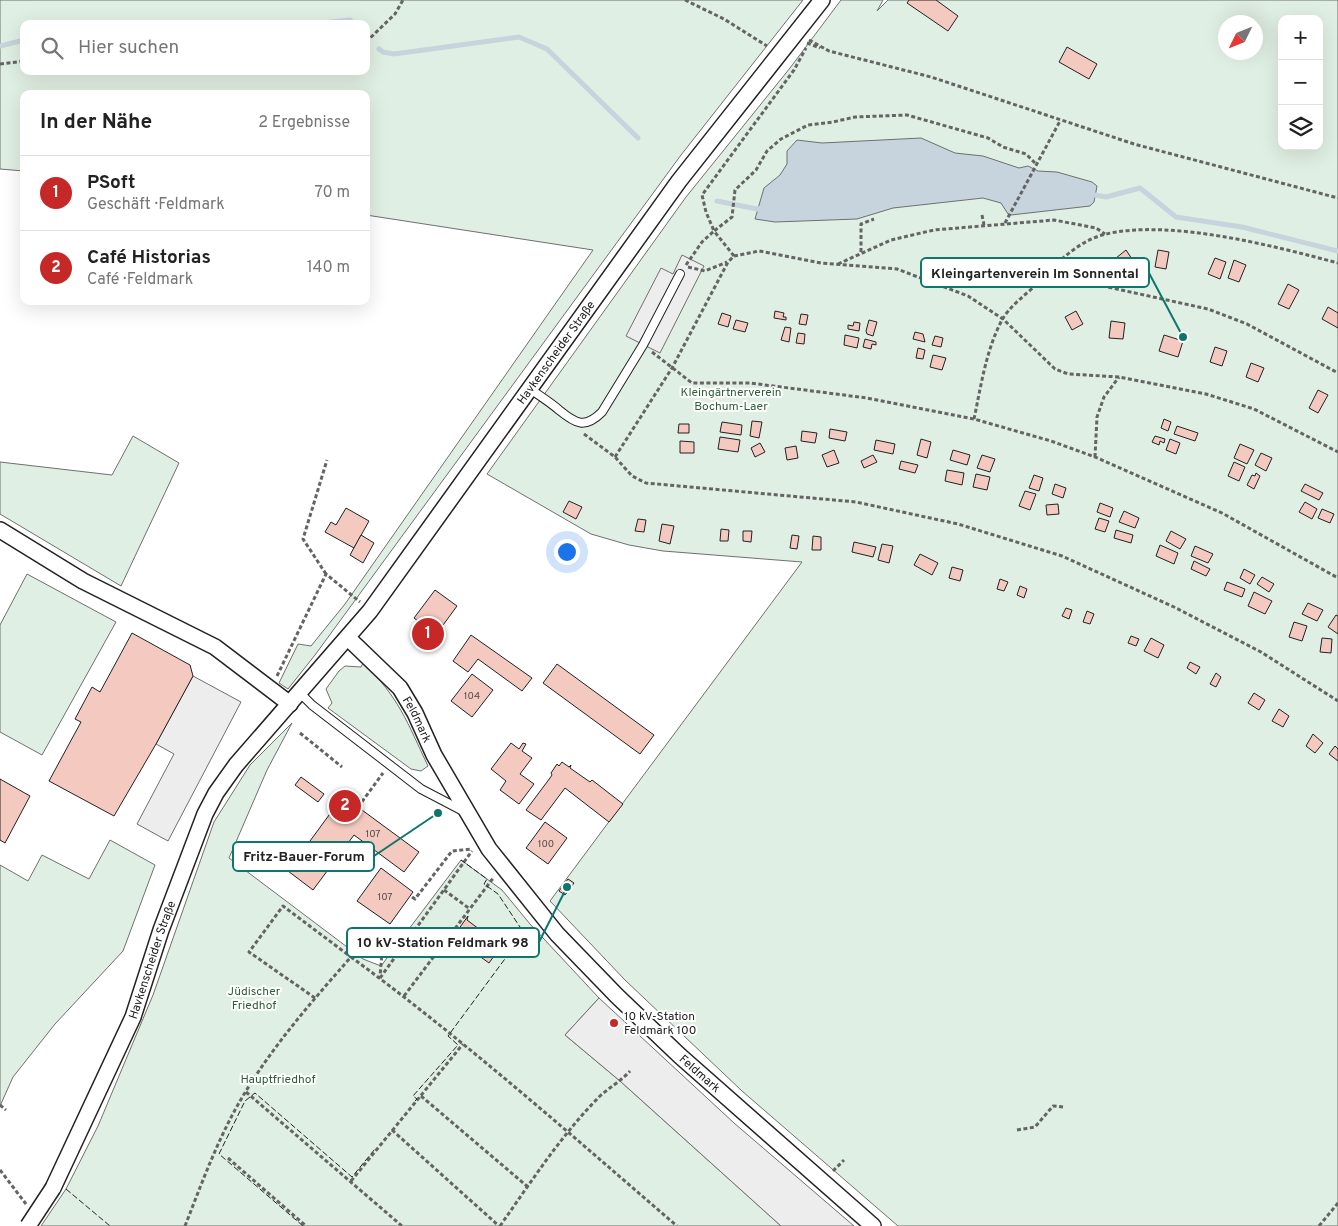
<!DOCTYPE html>
<html lang="de">
<meta charset="utf-8">
<style>
:root{--surface:#fff;--page:#f2f2f2;--text:#222;--muted:#767676;--line:#e0e0e0;--accent:#c62828}
body{margin:0;font-family:Overpass,sans-serif;background:var(--page);color:var(--text)}
.controls{position:absolute;right:15px;top:15px;display:grid;overflow:hidden;border-radius:10px;box-shadow:0 5px 20px #0002}
.controls button{width:45px;height:45px;display:grid;place-items:center;padding:0;border:0;border-bottom:1px solid var(--line);background:var(--surface);color:var(--text);font:25px sans-serif}
.compass{position:absolute;left:1218px;top:15px;width:45px;height:45px;border-radius:50%;background:var(--surface);box-shadow:0 5px 20px #0002;rotate:227deg}
.you{position:absolute;left:566px;top:551px;width:18px;height:18px;margin:-12px;border:4px solid #fff;border-radius:50%;background:#1a73e8;box-shadow:0 0 0 8px #1a73e833}
.badge{display:grid;place-items:center;width:32px;height:32px;border-radius:50%;background:var(--accent);color:#fff;font-size:16px;font-weight:700}
.pin{position:absolute;translate:-50% -50%;border:2px solid #fff;box-shadow:0 1px 5px #0006}
.list{margin:0;padding:0;list-style:none}
h2{display:flex;justify-content:space-between;align-items:center;height:65px;margin:0;padding:0 20px;font-size:21px}
h2 small{font-size:16px;font-weight:400;color:var(--muted)}
.list li{display:grid;grid-template-columns:32px 1fr auto;gap:15px;align-items:center;box-sizing:border-box;height:75px;padding:0 20px;border-top:1px solid var(--line)}
.list b{display:block;font-size:19px;white-space:nowrap}
.list p{margin:0;font-size:16px;white-space:nowrap;color:var(--muted)}
.list em{font-size:16px;font-style:normal;color:var(--muted)}
.icon{flex:none;width:28px;height:28px;fill:none;stroke:currentColor;stroke-width:2;stroke-linecap:round;stroke-linejoin:round}
.map{position:relative;flex:none;width:1338px;height:1226px;overflow:hidden}
.search{position:absolute;background:var(--surface);box-shadow:0 5px 20px #0002;left:20px;top:20px;width:350px;height:55px;display:flex;align-items:center;gap:12px;box-sizing:border-box;padding:0 18px;border-radius:10px;color:var(--muted);font-size:19px}
.panel{position:absolute;background:var(--surface);box-shadow:0 5px 20px #0002;left:20px;top:90px;width:350px;height:215px;border-radius:10px}
.map>svg:first-child{display:block}
.green{fill:#e0efe3;stroke:#6f6f6f;fill-rule:evenodd}
.parking{fill:#ededed;stroke:#6f6f6f}
.water{fill:#c7d3dd;stroke:#6f6f6f}
.lines{fill:none;stroke-linecap:round;stroke-linejoin:round}
.stream{stroke:#c7d3dd;stroke-width:5}
.building{fill:#f3c9c0;stroke:#222}
.service-casing{stroke:#222;stroke-width:10}
.minor-casing{stroke:#222;stroke-width:18}
.path{stroke:#646464;stroke-width:3;stroke-dasharray:4 2.5;stroke-linecap:butt}
.service{stroke:#fff;stroke-width:8}
.minor{stroke:#fff;stroke-width:15}
.minor-bridge-casing{stroke:#222;stroke-width:18;stroke-linecap:butt}
.minor-bridge{stroke:#fff;stroke-width:15}
.fence{stroke:#222;stroke-width:1;stroke-dasharray:6 2.5;stroke-linecap:butt}
.poi-dot{fill:#c62828;stroke:#fff;stroke-width:2}
.labels{text-anchor:middle;stroke-width:4;stroke-linejoin:round;paint-order:stroke}
.number-label{font-size:10px;fill:#564c4a}
.street-label{font-size:12px;fill:#222;stroke:#fff}
.park-label{font-size:12px;fill:#2f5e38;stroke:#fff}
.poi-label{font-size:12px;fill:#222;stroke:#fff;text-anchor:start}
.leader{fill:none;stroke:#0f766e;stroke-width:2}
.callout-dot{fill:#0f766e;stroke:#fff;stroke-width:2}
.callout{fill:#fff;stroke:#0f766e;stroke-width:2}
.callout-label{font-size:14px;text-anchor:middle;font-weight:bold;fill:#222}
</style>
<div class="map">
<svg width="1338" height="1226" viewBox="0 0 1338 1226">
<rect width="100%" height="100%" fill="#fff"/>
<!-- green -->
<g class="green">
<path d="M0,0H803L681,155L315,655L288,689L279,683L298,644L311,646L345,604L593,250L366,215V94H24V171L0,169ZM24,24H366V71H24Z"/>
<path d="M841,0H883L877,11L888,0H1338V1226H898L742,1091L625,980L550,901L802,562L663,551L629,545L591,534L487,474L686,197L790,68ZM1282,19H1319V146H1282ZM1226,22H1256V52H1226Z"/>
<polygon points="133,436 179,463 121,586 0,514 0,462 112,475"/>
<polygon points="27,574 116,622 42,755 0,732 0,625"/>
<path d="M363,663C399,697 407,722 428,766L421,771L411,769L328,708L332,703L326,689L339,671L345,666L361,667Z"/>
<polygon points="292,723 267,770 229,858 363,959 381,966 461,860 502,890 530,924 599,998 565,1035 620,1081 781,1226 41,1226 66,1189 98,1126 153,995 214,822 250,765"/>
<polygon points="110,840 155,865 123,951 55,1024 13,1077 0,1106 0,865 28,881 42,855 89,879"/>
</g>
<!-- parking -->
<g class="parking">
<polygon points="682,255 704,266 660,353 626,336 661,268 673,274"/>
<polygon points="193,676 241,702 168,841 137,824 174,754 156,744"/>
<polygon points="599,998 734,1123 854,1226 781,1226 620,1081 565,1035"/>
</g>
<!-- water -->
<polygon class="water" points="921,138 955,153 983,156 1019,168 1028,166 1038,171 1057,172 1092,182 1097,186 1094,202 1090,206 1011,215 1008,214 1001,203 983,198 893,208 857,219 775,222 755,219 764,188 780,175 787,164 787,151 797,140 822,143"/>
<g class="lines">
<!-- stream -->
<g class="stream">
<polyline points="313,24 350,20 354,24"/>
<polyline points="0,46 24,40"/>
<polyline points="379,49 383,52 394,54 519,37 547,49 638,138"/>
<polyline points="1089,194 1106,197 1140,188 1176,217 1242,227 1338,251"/>
<polyline points="717,201 757,209 763,208"/>
</g>
</g>
<!-- building -->
<g class="building">
<polygon points="909,0 936,0 958,16 948,31 907,3"/>
<polygon points="1067,47 1097,64 1089,79 1059,62"/>
<polygon points="1126,250 1132,259 1122,266 1116,258"/>
<polygon points="1158,250 1169,252 1166,269 1155,267"/>
<polygon points="1215,258 1226,262 1220,279 1208,274"/>
<polygon points="1234,260 1246,265 1239,282 1228,278"/>
<polygon points="1288,284 1299,290 1289,309 1278,304"/>
<polygon points="1328,307 1338,313 1338,328 1322,319"/>
<polygon points="775,311 784,313 783,317 786,317 786,320 774,318"/>
<polygon points="1076,311 1083,324 1072,330 1065,317"/>
<polygon points="722,313 731,316 728,327 718,324"/>
<polygon points="801,314 808,315 806,325 799,324"/>
<polygon points="736,320 748,323 745,332 733,329"/>
<polygon points="869,320 877,322 873,336 867,334 866,331"/>
<polygon points="1111,321 1125,323 1123,339 1109,338"/>
<polygon points="854,322 860,323 859,331 848,329 848,325 853,326"/>
<polygon points="785,327 791,328 789,342 781,340"/>
<polygon points="915,332 923,334 925,342 913,339"/>
<polygon points="798,333 805,334 804,344 796,343"/>
<polygon points="845,335 859,338 857,348 844,345"/>
<polygon points="1164,335 1183,341 1178,357 1159,351"/>
<polygon points="935,336 943,338 941,347 932,345"/>
<polygon points="865,339 876,342 876,345 872,344 871,349 863,347"/>
<polygon points="1215,347 1227,351 1222,366 1210,362"/>
<polygon points="918,348 925,350 923,359 916,358"/>
<polygon points="933,355 946,358 942,370 930,367"/>
<polygon points="1251,363 1264,368 1258,382 1246,377"/>
<polygon points="1318,390 1328,395 1318,413 1309,408"/>
<polygon points="1164,419 1171,422 1168,431 1161,428"/>
<polygon points="752,421 762,422 759,438 750,436"/>
<polygon points="722,422 742,425 741,435 720,432"/>
<polygon points="679,424 689,424 689,433 678,433"/>
<polygon points="1177,426 1198,433 1195,441 1174,434"/>
<polygon points="830,429 847,432 845,441 829,438"/>
<polygon points="802,431 817,433 815,443 801,441"/>
<polygon points="1155,436 1165,439 1164,443 1160,441 1159,445 1152,442"/>
<polygon points="720,437 740,440 738,452 718,449"/>
<polygon points="921,439 931,442 927,458 917,455"/>
<polygon points="1170,439 1180,443 1176,454 1166,450"/>
<polygon points="876,440 895,444 893,454 874,450"/>
<polygon points="680,441 694,442 694,453 680,453"/>
<polygon points="760,443 765,452 755,457 751,448"/>
<polygon points="1240,444 1254,450 1247,464 1234,458"/>
<polygon points="796,446 798,458 787,460 785,448"/>
<polygon points="834,450 839,463 827,467 822,455"/>
<polygon points="953,450 970,455 967,465 950,460"/>
<polygon points="1261,453 1272,458 1266,471 1255,465"/>
<polygon points="873,455 877,462 864,468 861,461"/>
<polygon points="982,455 995,459 990,472 977,468"/>
<polygon points="901,461 918,465 915,473 899,469"/>
<polygon points="1234,462 1245,467 1239,481 1228,476"/>
<polygon points="947,470 964,473 962,485 945,481"/>
<polygon points="1256,473 1260,476 1254,489 1247,485 1252,475 1255,476"/>
<polygon points="976,474 990,477 987,490 973,487"/>
<polygon points="1034,475 1043,478 1039,491 1029,488"/>
<polygon points="1055,484 1066,488 1063,498 1052,494"/>
<polygon points="1305,484 1323,493 1319,500 1301,491"/>
<polygon points="1025,491 1036,494 1030,510 1019,506"/>
<polygon points="569,501 582,507 576,519 563,512"/>
<polygon points="1305,502 1317,509 1312,519 1299,512"/>
<polygon points="1100,503 1113,508 1110,517 1097,512"/>
<polygon points="1058,504 1059,514 1047,515 1046,505"/>
<polygon points="346,508 369,521 354,548 325,532 331,522 336,525"/>
<polygon points="1322,509 1334,514 1330,523 1318,518"/>
<polygon points="1124,511 1139,518 1135,528 1119,522"/>
<polygon points="1099,518 1109,521 1105,532 1095,529"/>
<polygon points="638,519 646,520 644,532 635,531"/>
<polygon points="662,524 674,526 670,544 659,541"/>
<polygon points="721,529 729,530 728,541 720,541"/>
<polygon points="1116,530 1133,535 1131,543 1114,538"/>
<polygon points="743,531 752,531 751,542 743,541"/>
<polygon points="1171,531 1186,539 1180,549 1166,541"/>
<polygon points="361,535 374,543 363,563 350,555"/>
<polygon points="792,535 799,536 797,549 790,548"/>
<polygon points="813,536 821,537 821,550 812,550"/>
<polygon points="854,542 876,547 873,557 852,552"/>
<polygon points="882,544 893,546 889,563 878,560"/>
<polygon points="1160,545 1178,553 1174,564 1156,556"/>
<polygon points="1195,546 1213,554 1208,563 1191,556"/>
<polygon points="920,554 938,563 932,575 914,565"/>
<polygon points="1194,561 1210,569 1206,576 1191,569"/>
<polygon points="952,567 963,570 960,581 949,578"/>
<polygon points="1244,569 1255,575 1250,584 1240,578"/>
<polygon points="1262,577 1274,584 1269,592 1257,584"/>
<polygon points="1000,579 1008,582 1004,591 997,589"/>
<polygon points="1227,582 1245,589 1242,597 1224,590"/>
<polygon points="1020,586 1027,589 1024,598 1017,595"/>
<polygon points="435,590 457,606 438,632 444,637 435,648 415,633 422,624 414,618"/>
<polygon points="1254,592 1272,601 1265,614 1248,606"/>
<polygon points="1308,603 1323,610 1317,621 1302,614"/>
<polygon points="1066,608 1072,610 1069,619 1062,616"/>
<polygon points="1087,611 1094,614 1090,624 1083,622"/>
<polygon points="1336,615 1338,616 1338,634 1328,627"/>
<polygon points="1294,622 1307,626 1302,641 1289,637"/>
<polygon points="132,633 190,665 193,676 156,744 114,816 49,781 81,722 75,719 92,687 100,692"/>
<polygon points="471,635 532,678 522,691 478,659 468,672 453,661"/>
<polygon points="1131,636 1139,639 1136,646 1128,643"/>
<polygon points="1151,638 1164,645 1158,658 1144,651"/>
<polygon points="1322,638 1332,639 1331,653 1320,652"/>
<polygon points="1190,662 1200,667 1196,674 1187,668"/>
<polygon points="557,664 654,735 640,754 543,683"/>
<polygon points="1216,673 1221,677 1216,687 1210,684"/>
<polygon points="472,674 493,690 472,717 451,701"/>
<polygon points="1254,693 1265,700 1259,710 1248,703"/>
<polygon points="1279,709 1289,716 1283,727 1272,721"/>
<polygon points="1313,734 1323,743 1315,753 1306,746"/>
<polygon points="511,743 519,749 523,743 526,744 522,751 532,758 520,774 534,784 519,804 500,790 506,781 491,769"/>
<polygon points="1335,746 1338,749 1338,761 1329,754"/>
<polygon points="562,762 569,767 571,765 570,768 590,782 592,780 623,804 609,822 565,788 541,820 526,810 550,778 552,775 551,773 557,764 559,766"/>
<polygon points="301,777 324,794 318,802 295,785"/>
<polygon points="0,779 30,796 5,843 0,840"/>
<polygon points="343,796 419,852 404,872 354,835 313,890 288,871"/>
<polygon points="545,822 567,838 548,864 526,848"/>
<polygon points="381,868 413,892 390,924 357,901"/>
<polygon points="568,879 574,883 565,895 559,891"/>
<polygon points="468,916 467,920 487,935 489,931 504,942 489,963 453,937"/>
<polygon points="616,1019 618,1022 613,1027 610,1024"/>
</g>
<g class="lines">
<defs>
<g id="service">
<path d="M530,389C540,396 550,402 559,410C576,424 585,429 602,412L643,345L680,274"/>
<polyline points="300,693 312,705 421,789 465,812"/>
</g>
<g id="minor">
<polyline points="0,530 83,581 215,647 290,704"/>
<path id="s1" d="M348,638L400,688L415,713L434,755L489,849L557,934L617,996L680,1056L873,1226"/>
<path id="s2" d="M53,1188L133,1017L161,930L205,814L216,793L236,765L370,611L679,181L822,0"/>
</g>
</defs>
<!-- service casing -->
<use href="#service" class="service-casing"/>
<!-- minor casing -->
<use href="#minor" class="minor-casing"/>
<!-- path -->
<g class="path">
<polyline points="685,0 724,19 767,46"/>
<polyline points="809,40 829,51 931,77 1134,144 1338,198"/>
<polyline points="366,42 395,14 403,0"/>
<polyline points="807,43 820,48"/>
<polyline points="0,64 24,61"/>
<polyline points="982,215 984,225"/>
<polyline points="1005,223 1060,121"/>
<polyline points="861,252 861,224 874,219"/>
<polyline points="734,256 714,231 732,217 735,190 756,170 767,151 781,139 808,125 833,122 855,117 907,115 988,138 1003,147 1026,154 1036,164"/>
<polyline points="838,264 891,240 934,230 1054,220 1096,228 1105,234"/>
<polyline points="686,265 702,242 714,231 706,212 702,195 794,70 806,48"/>
<polyline points="1054,266 1103,286 1208,309 1247,324 1338,373"/>
<polyline points="688,267 705,271 727,262"/>
<polyline points="652,352 692,383 750,383 867,398 974,419 1051,441 1095,457 1222,513 1338,578"/>
<path d="M974,419C981,386 986,350 1002,320C1009,307 1025,295 1036,285C1056,264 1077,241 1106,234C1171,219 1274,246 1338,263"/>
<polyline points="584,434 615,457 632,476 646,483 856,502 958,524 1062,556 1174,607 1261,652 1338,701"/>
<polyline points="615,457 672,368 728,262 734,256 759,251 821,263 897,269 968,296 1003,319 1055,369 1068,374 1119,377 1206,394 1254,409 1338,452"/>
<polyline points="1095,457 1097,417 1104,397 1119,377"/>
<polyline points="326,574 303,539 327,460"/>
<polyline points="277,676 326,574 360,602"/>
<polyline points="300,733 342,767"/>
<polyline points="358,807 383,773"/>
<polyline points="444,890 470,909"/>
<polyline points="412,897 415,899 452,851 472,849"/>
<polyline points="379,944 382,952 380,977"/>
<polyline points="380,978 472,851"/>
<polyline points="404,996 494,877"/>
<polyline points="315,998 249,952 283,906 351,957"/>
<polyline points="246,1092 402,1226"/>
<polyline points="421,1096 528,1187"/>
<polyline points="0,1105 6,1110"/>
<polyline points="392,1130 499,1226"/>
<polyline points="1017,1130 1035,1127 1053,1106 1063,1107"/>
<polyline points="228,1158 306,1226"/>
<polyline points="0,1170 26,1204"/>
<polyline points="833,1171 844,1160"/>
<polyline points="351,1181 463,1044"/>
<path d="M185,1226C203,1180 220,1133 246,1091C276,1042 314,999 351,957C464,1040 570,1134 677,1226"/>
<path d="M500,1226C531,1182 562,1134 600,1096C610,1087 621,1081 630,1071"/>
<polyline points="1319,1226 1338,1203"/>
</g>
<!-- service -->
<use href="#service" class="service"/>
<!-- minor -->
<use href="#minor" class="minor"/>
<defs>
<polyline id="minor-bridge" points="28,1226 53,1188"/>
</defs>
<!-- minor-bridge casing -->
<use href="#minor-bridge" class="minor-bridge-casing"/>
<!-- minor-bridge -->
<use href="#minor-bridge" class="minor-bridge"/>
<!-- fence -->
<g class="fence">
<polyline points="415,1101 417,1099 413,1096 458,1045 448,1036 524,933 498,894 484,884 487,879 461,860"/>
<polyline points="66,1189 110,1226"/>
<polyline points="303,1226 219,1154 245,1101 255,1093 352,1177 375,1149"/>
</g>
</g>
<!-- markers -->
<circle class="poi-dot" cx="614" cy="1023" r="5"/>
<g class="labels">
<!-- number labels -->
<g class="number-label">
<text x="472" y="699">104</text>
<text x="373" y="837">107</text>
<text x="546" y="847">100</text>
<text x="385" y="900">107</text>
</g>
<!-- street labels -->
<g class="street-label">
<text dy="4" stroke="none"><textPath href="#s2" startOffset="985">Havkenscheider Straße</textPath></text>
<text dy="4" stroke="none"><textPath href="#s1" startOffset="108">Feldmark</textPath></text>
<text dy="4" stroke="none"><textPath href="#s2" startOffset="249">Havkenscheider Straße</textPath></text>
<text dy="4" stroke="none"><textPath href="#s1" startOffset="565">Feldmark</textPath></text>
</g>
<!-- park labels -->
<g class="park-label">
<text x="731" y="396">Kleingärtnerverein<tspan x="731" dy="14">Bochum-Laer</tspan></text>
<text x="254" y="995">Jüdischer<tspan x="254" dy="14">Friedhof</tspan></text>
<text x="278" y="1083">Hauptfriedhof</text>
</g>
<!-- poi labels -->
<g class="poi-label">
<text x="624" y="1020">10 kV-Station<tspan x="624" dy="14">Feldmark 100</tspan></text>
</g>
</g>
<!-- callouts -->
<path class="leader" d="M1183 337L1149 273M438 813L374 856M567 887L539 942"/>
<g class="callout-dot">
<circle cx="1183" cy="337" r="5"/>
<circle cx="438" cy="813" r="5"/>
<circle cx="567" cy="887" r="5"/>
</g>
<g class="callout">
<rect x="921" y="258" width="228" height="29" rx="5"/>
<rect x="233" y="842" width="141" height="29" rx="5"/>
<rect x="347" y="928" width="192" height="29" rx="5"/>
</g>
<g class="callout-label">
<text x="1035" y="278">Kleingartenverein Im Sonnental</text>
<text x="304" y="861">Fritz-Bauer-Forum</text>
<text x="443" y="947">10 kV-Station Feldmark 98</text>
</g>
</svg>
<div class="controls">
<button>+</button>
<button>−</button>
<button><svg class="icon" aria-label="layers" viewBox="0 0 24 24"><path d="M12 4l9 5-9 5-9-5zM3 14l9 5 9-5"/></svg></button>
</div>
<svg class="compass" viewBox="-18 -18 36 36"><path d="M0-13l5 13h-10z" fill="#e53935"/><path d="M0 13l5-13h-10z" fill="#767676"/></svg>
<div class="you"></div>
<div class="pin badge" style="left:428px;top:634px">1</div>
<div class="pin badge" style="left:345px;top:806px">2</div>
<div class="search"><svg class="icon" aria-label="search" viewBox="0 0 24 24"><circle cx="10" cy="10" r="6"/><path d="M15 15l6 6"/></svg>Hier suchen</div>
<section class="panel">
<h2>In der Nähe<small>2 Ergebnisse</small></h2>
<ul class="list">
<li><span class="badge">1</span><div><b>PSoft</b><p>Geschäft · Feldmark</p></div><em>70 m</em></li>
<li><span class="badge">2</span><div><b>Café Historias</b><p>Café · Feldmark</p></div><em>140 m</em></li>
</ul>
</section>
</div>
